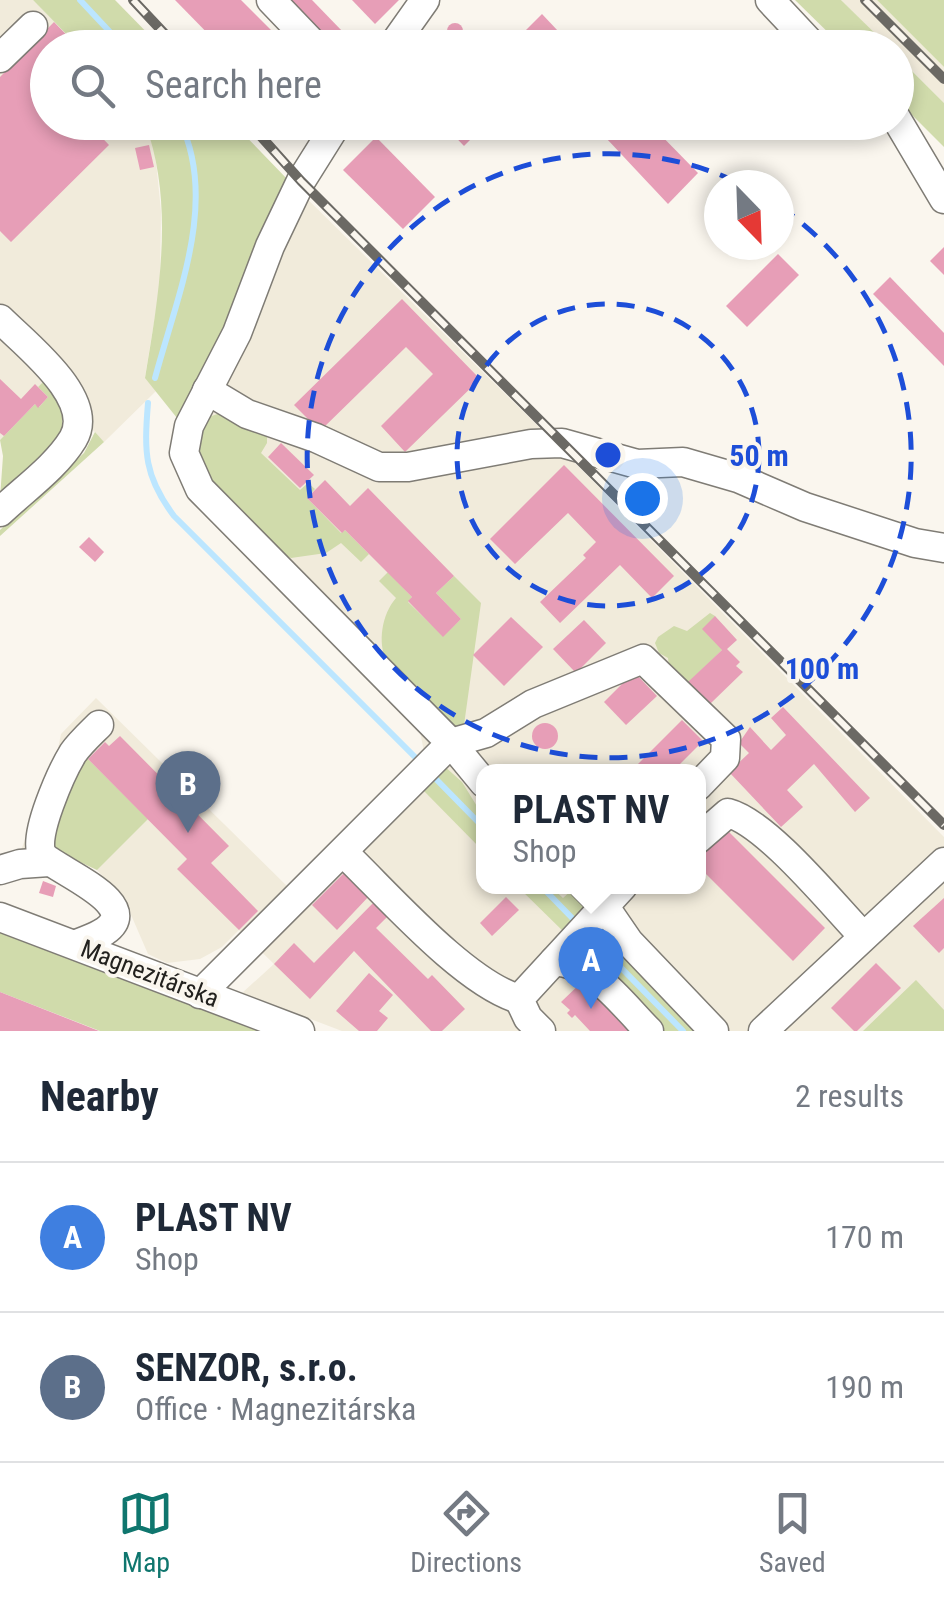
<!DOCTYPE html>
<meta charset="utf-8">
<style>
:root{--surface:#fff;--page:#f6f6f7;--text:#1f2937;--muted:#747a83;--line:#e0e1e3;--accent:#0f766e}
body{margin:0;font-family:"Roboto Condensed",sans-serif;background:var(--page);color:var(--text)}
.compass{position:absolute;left:704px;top:170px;width:90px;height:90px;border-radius:50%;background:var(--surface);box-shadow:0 5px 15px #0003;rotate:157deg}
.you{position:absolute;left:642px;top:498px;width:35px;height:35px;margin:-25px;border:8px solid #fff;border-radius:50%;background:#1a73e8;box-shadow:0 0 0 15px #1a73e833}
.badge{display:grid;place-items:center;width:65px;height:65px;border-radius:50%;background:var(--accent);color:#fff;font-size:32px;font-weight:700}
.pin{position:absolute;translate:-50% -82px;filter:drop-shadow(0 2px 5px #0008)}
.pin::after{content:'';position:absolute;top:52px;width:35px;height:30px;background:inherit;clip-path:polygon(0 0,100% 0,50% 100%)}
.popup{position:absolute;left:476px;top:764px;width:230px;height:130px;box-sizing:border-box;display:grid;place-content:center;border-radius:20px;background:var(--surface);filter:drop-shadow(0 2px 8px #0005);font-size:32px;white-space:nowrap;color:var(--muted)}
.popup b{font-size:38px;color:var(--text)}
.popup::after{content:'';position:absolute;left:50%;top:100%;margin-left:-20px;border:20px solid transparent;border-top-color:var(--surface)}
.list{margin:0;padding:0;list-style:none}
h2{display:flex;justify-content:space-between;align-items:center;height:130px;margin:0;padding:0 40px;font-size:42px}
h2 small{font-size:32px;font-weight:400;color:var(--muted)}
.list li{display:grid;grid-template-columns:65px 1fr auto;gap:30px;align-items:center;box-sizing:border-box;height:150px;padding:0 40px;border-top:2px solid var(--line)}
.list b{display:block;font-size:38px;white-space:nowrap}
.list p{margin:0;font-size:32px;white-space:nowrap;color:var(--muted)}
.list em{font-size:32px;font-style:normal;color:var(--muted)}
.icon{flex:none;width:55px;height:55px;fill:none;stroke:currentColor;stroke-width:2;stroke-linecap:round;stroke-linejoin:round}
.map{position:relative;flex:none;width:944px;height:1031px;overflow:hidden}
.search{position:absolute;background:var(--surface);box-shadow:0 5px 15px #0003;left:30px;right:30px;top:30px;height:110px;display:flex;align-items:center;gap:25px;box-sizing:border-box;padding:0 35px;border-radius:55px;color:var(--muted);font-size:38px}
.sheet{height:430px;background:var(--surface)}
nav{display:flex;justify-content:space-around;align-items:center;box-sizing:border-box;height:140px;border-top:2px solid var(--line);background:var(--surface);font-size:28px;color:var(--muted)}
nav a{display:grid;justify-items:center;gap:5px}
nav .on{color:var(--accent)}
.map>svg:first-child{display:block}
.built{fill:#f1ebdb;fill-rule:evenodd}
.green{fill:#d0dbab}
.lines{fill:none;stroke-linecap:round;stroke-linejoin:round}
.stream{stroke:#bce6ff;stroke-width:6}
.building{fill:#e79eb7}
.minor-casing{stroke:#7f7c75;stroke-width:31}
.minor{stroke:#fff;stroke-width:28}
.rail-casing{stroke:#6b6964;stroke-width:10}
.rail{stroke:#faf6ee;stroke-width:6;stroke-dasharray:19;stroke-linecap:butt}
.ring{fill:none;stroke:#1d4ed8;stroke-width:5;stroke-dasharray:18 12}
.labels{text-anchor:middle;stroke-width:8;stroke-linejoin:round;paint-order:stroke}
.street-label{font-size:25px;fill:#22211e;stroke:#faf6ee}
.centre{fill:#1d4ed8;stroke:#faf6ee;stroke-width:5}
.ring-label{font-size:30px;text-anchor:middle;font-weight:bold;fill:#1d4ed8;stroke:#faf6ee;stroke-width:8;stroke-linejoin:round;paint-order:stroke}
</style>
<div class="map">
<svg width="944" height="1031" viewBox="0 0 944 1031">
<rect width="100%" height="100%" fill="#faf6ee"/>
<!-- built -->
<g class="built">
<polygon points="0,0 33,0 79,47 48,48 48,122 145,123 155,152 161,211 160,286 145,377 156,391 104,442 90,427 87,398 60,366 38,387 48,397 38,408 34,405 0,440"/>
<polygon points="841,0 877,0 944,67 944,103 897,55 896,48 889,47"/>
<path d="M289,181L556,444L944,837V1031H342L242,993L274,964L239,930L222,947L200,959L167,963L148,954L125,901L97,870L61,853L21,850L55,763L61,734L96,698L290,889L424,752L419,726L172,452L177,418L223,340ZM484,772H698V886H484Z"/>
</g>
<!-- green -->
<g class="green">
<polygon points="33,0 115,0 161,47 79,47"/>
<polygon points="795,0 841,0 889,47 843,47"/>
<polygon points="877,0 944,0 944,67"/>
<polygon points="896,55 944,103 944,147 897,100"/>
<path d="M145,123H233L289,181L223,340L177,418L145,378C159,294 175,204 145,123Z"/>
<path d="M43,382C92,434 38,462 0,498L3,456L0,440L35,404L39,407L48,397L38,387Z"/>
<polygon points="223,412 267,433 267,443 261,453 300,490 308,483 315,489 307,498 341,533 345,530 369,554 361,562 341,543 326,553 291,558 274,550 207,482 197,448 197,437 206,418"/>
<polygon points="95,432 104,442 0,536 0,530 84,453"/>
<path d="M388,572L412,597L408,602L443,636L461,619L436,593L454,576L481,603L464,725L459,730L387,662C377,643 382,614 396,598L379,581Z"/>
<polygon points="710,613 715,616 722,650 689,682 710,704 669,667 668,658 659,653 655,643 658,637 674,626 687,631"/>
<polygon points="88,759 148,819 97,870 61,853 51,843 73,765"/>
<polygon points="443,765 462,782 483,816 483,851 423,790"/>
<polygon points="518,887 551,887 563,898 573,889 590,907 568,936"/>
<polygon points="0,927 267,1031 100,1031 0,992"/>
<polygon points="603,930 616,944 696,1031 662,1031 582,950"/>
<polygon points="916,980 944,1010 944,1031 863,1031"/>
</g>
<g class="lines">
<!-- stream -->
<g class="stream">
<polyline points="80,0 125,48"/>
<path d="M155,378C176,299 219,202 180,122"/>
<path d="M148,403C144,452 144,476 174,516L420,762"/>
<polyline points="432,775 484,828"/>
<polyline points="541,886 577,923"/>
<polyline points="589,935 683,1031"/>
</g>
</g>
<!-- building -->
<g class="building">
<polygon points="175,0 241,0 289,48 222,48"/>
<polygon points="288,0 312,0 344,33 332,45"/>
<polygon points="352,0 399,0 375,24"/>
<polygon points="542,14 574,48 508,48"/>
<polygon points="54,22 79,48 48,48 48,122 87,122 109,145 11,242 0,231 0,77"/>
<circle cx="455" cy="31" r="8"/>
<polygon points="441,122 488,122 464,146"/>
<polygon points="591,122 648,122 698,173 668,204"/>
<polygon points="376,137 435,197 403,229 343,170"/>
<polygon points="149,145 154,167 140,170 135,148"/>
<polygon points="944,247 944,275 930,261"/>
<polygon points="778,254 799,275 747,327 726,306"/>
<polygon points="890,277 944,333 944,366 873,294"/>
<polygon points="402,299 480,379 405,452 381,426 433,374 406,347 320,431 294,405"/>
<polygon points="0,379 21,399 35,384 48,397 38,408 35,404 4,436 0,433"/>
<polygon points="281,443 314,475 300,488 268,457"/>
<polygon points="564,465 674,576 652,598 620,565 560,623 540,602 586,558 583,555 596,542 568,513 515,564 490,539"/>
<polygon points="325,480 350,506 368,488 454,576 436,593 461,619 443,637 408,601 412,597 345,530 342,533 307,498"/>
<polygon points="89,537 104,552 95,562 79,547"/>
<polygon points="715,616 737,640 727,649 740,662 736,666 743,672 710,704 688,682 722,650 702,629"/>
<polygon points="511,617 543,647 504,686 473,655"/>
<polygon points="584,620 606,643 576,673 553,649"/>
<polygon points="634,672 657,696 626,725 604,702"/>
<polygon points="783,707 870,798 855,812 814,764 787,790 803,807 781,827 729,772 749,753 739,743 750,727 771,750 786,735 771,718"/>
<polygon points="682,720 703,741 672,772 630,772"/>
<circle cx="545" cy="736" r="13"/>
<polygon points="120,736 229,846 211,863 258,911 239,930 177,869 187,859 88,759 105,742 109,746"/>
<polygon points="727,830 825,928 793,961 698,866 698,858"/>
<polygon points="347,870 371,894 337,930 312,905"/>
<polygon points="43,881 56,886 53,897 39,893"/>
<polygon points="506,897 519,910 492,936 480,923"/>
<polygon points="944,898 944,948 939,953 913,926"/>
<polygon points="377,899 391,913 376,928 428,979 432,975 465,1009 442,1031 431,1031 354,951 310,999 274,964 294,943 314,963"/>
<polygon points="876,963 901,988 857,1031 854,1031 831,1008"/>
<polygon points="369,973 393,995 379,1011 388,1018 377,1031 359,1031 336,1011"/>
<polygon points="584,980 634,1031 590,1031 575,1015 572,1018 567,1013 570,1010 561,1002"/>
<polygon points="0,992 99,1031 0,1031"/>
</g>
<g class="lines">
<defs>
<g id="minor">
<polyline points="271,0 317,48"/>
<polyline points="770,0 815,48"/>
<polyline points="391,48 425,0"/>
<polyline points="0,58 33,26"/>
<polyline points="896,118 944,199"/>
<path d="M0,319C26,345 97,399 73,439C56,467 23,490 0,512"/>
<polyline points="207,390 247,414 316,438 379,467 408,467 531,444 562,443 637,464 683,462 738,478 805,507 915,543 944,548"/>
<polyline points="484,783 451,743 486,733 533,704 643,659 726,739 725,758 698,786"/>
<path d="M698,839L728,813C767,823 833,905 863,936"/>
<path d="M343,852C387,894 464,983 519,999"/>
<polyline points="0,870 20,864 49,862"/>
<polyline points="584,886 605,907 629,942 714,1031"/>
<polyline points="0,917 300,1031"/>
<path d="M77,944C86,940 97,937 105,931C146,903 51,869 42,854C32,837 62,771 73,753C81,742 90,734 99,725"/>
<path d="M554,961C595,964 621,1003 649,1031"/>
<polyline points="200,994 451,743 200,489 184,453 189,426 237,333 270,246 301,181 338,122"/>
<polyline points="541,1031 528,1018 519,999 623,886"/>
<polyline points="763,1031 944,862"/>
</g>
</defs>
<!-- minor casing -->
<use href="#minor" class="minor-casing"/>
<!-- minor -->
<use href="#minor" class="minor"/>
<defs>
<g id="rail">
<polyline points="133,0 178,48"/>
<polyline points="865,0 944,79"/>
<polyline points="248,122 301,181 944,825"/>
</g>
</defs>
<!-- rail casing -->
<use href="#rail" class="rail-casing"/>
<!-- rail -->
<use href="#rail" class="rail"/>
</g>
<!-- distance rings -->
<g class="ring">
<circle cx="608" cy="455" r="151"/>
<path d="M779 206A302 302 0 1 1 743 185"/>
</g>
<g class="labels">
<!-- street labels -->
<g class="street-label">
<text transform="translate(150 973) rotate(21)" y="9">Magnezitárska</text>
</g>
</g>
<circle cx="608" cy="455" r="15" class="centre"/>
<g class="ring-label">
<text x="759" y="466">50 m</text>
<text x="822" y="679">100 m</text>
</g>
</svg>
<svg class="compass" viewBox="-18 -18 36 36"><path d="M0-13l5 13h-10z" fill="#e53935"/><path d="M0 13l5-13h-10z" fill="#747a83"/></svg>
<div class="you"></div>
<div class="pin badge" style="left:591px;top:1009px;background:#3f7fe0">A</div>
<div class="popup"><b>PLAST NV</b>Shop</div>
<div class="pin badge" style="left:188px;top:833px;background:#5c6f8a">B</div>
<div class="search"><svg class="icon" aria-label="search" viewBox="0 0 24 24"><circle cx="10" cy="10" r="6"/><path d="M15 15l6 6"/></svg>Search here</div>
</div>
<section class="sheet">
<h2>Nearby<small>2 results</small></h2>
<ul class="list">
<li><span class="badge" style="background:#3f7fe0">A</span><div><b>PLAST NV</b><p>Shop</p></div><em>170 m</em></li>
<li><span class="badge" style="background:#5c6f8a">B</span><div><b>SENZOR, s.r.o.</b><p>Office · Magnezitárska</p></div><em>190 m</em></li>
</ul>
</section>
<nav>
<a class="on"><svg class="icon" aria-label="map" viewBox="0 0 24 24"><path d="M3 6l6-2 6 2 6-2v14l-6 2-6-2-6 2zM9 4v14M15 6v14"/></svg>Map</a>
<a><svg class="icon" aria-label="directions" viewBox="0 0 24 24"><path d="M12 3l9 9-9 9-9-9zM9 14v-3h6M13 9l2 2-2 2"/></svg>Directions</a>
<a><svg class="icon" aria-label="saved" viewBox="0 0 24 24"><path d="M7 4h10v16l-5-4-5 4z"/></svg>Saved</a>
</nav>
